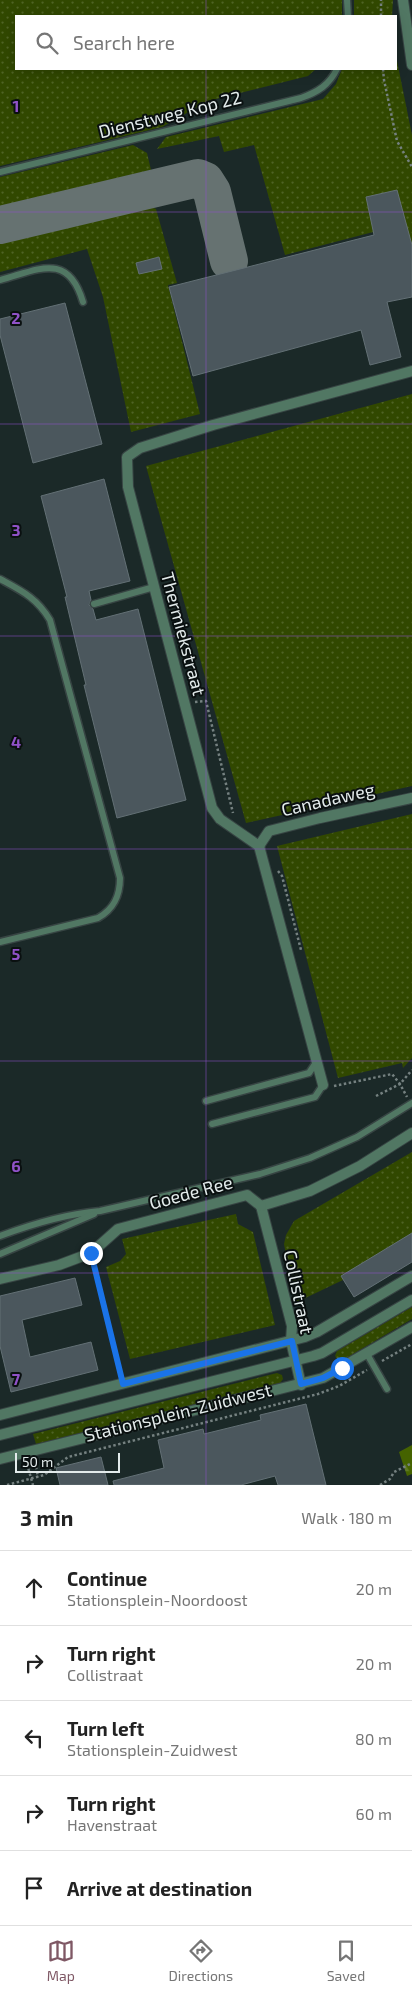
<!DOCTYPE html>
<meta charset="utf-8">
<style>
:root{--surface:#fff;--page:#f6f6f6;--text:#222;--muted:#767676;--line:#e0e0e0;--accent:#7f5865}
body{margin:0;font-family:"Exo 2",sans-serif;background:var(--page);color:var(--text)}
.scale{position:absolute;left:15px;bottom:12px;width:105px;box-sizing:border-box;padding-left:5px;border:2px solid #e3ebeb;border-top:0;font-size:14px;line-height:18px;white-space:nowrap;color:#e3ebeb;-webkit-text-stroke:4px #0a1010;paint-order:stroke}
.stop{position:absolute;width:15px;height:15px;margin:-11px;border:4px solid #1a73e8;border-radius:50%;background:#fff}
.stop.end{background:#1a73e8;border-color:#fff;box-shadow:0 1px 5px #0008}
.list{margin:0;padding:0;list-style:none}
h2{display:flex;justify-content:space-between;align-items:center;height:65px;margin:0;padding:0 20px;font-size:21px}
h2 small{font-size:16px;font-weight:400;color:var(--muted)}
.list li{display:grid;grid-template-columns:32px 1fr auto;gap:15px;align-items:center;box-sizing:border-box;height:75px;padding:0 20px;border-top:1px solid var(--line)}
.list b{display:block;font-size:19px;white-space:nowrap}
.list p{margin:0;font-size:16px;white-space:nowrap;color:var(--muted)}
.list em{font-size:16px;font-style:normal;color:var(--muted)}
.icon{flex:none;width:28px;height:28px;fill:none;stroke:currentColor;stroke-width:2;stroke-linecap:round;stroke-linejoin:round}
.map{position:relative;flex:none;width:412px;height:1485px;overflow:hidden}
.search{position:absolute;background:var(--surface);box-shadow:0 2px 12px #0003;left:15px;right:15px;top:15px;height:55px;display:flex;align-items:center;gap:12px;box-sizing:border-box;padding:0 18px;border-radius:0px;color:var(--muted);font-size:19px}
.sheet{height:440px;background:var(--surface)}
nav{display:flex;justify-content:space-around;align-items:center;box-sizing:border-box;height:70px;border-top:1px solid var(--line);background:var(--surface);font-size:14px;color:var(--muted)}
nav a{display:grid;justify-items:center;gap:2px}
nav .on{color:var(--accent)}
.map>svg:first-child{display:block}
.grass{fill:url(#grass-dots)}
.forest{fill:url(#forest-firs)}
.lines{fill:none;stroke-linecap:round;stroke-linejoin:round}
.taxiway{stroke:#667271;stroke-width:38}
.building{fill:#4b575d;stroke:#637075}
.service-casing{stroke:#374443;stroke-width:9}
.minor-casing{stroke:#374443;stroke-width:12}
.tertiary-casing{stroke:#374443;stroke-width:12}
.path{stroke:#758180;stroke-width:2.5;stroke-dasharray:2.5 2.5;stroke-linecap:butt}
.service{stroke:#517763;stroke-width:6}
.minor{stroke:#517763;stroke-width:10}
.tertiary{stroke:#517763;stroke-width:10}
.route{stroke:#1a73e8;stroke-width:6}
.grid{fill:none;stroke:#9052c8;stroke-width:1;stroke-opacity:0.55}
.labels{text-anchor:middle;stroke-width:4;stroke-linejoin:round;paint-order:stroke}
.street-label{font-size:18px;fill:#e3ebeb;stroke:#0a1010}
.grid-label{font-size:16px;text-anchor:middle;font-weight:bold;fill:#9052c8;stroke:#0a1010;stroke-width:4;stroke-linejoin:round;paint-order:stroke}
</style>
<div class="map">
<svg width="412" height="1485" viewBox="0 0 412 1485">
<defs>
<pattern id="grass-dots" width="8" height="8" patternUnits="userSpaceOnUse" patternTransform="scale(1.25)"><rect width="8" height="8" fill="#314800"/><path d="M2 2h.1M6 6h.1" fill="none" stroke="#4f6325" stroke-width="1.8" stroke-linecap="round"/></pattern>
<pattern id="forest-firs" width="22" height="20" patternUnits="userSpaceOnUse" patternTransform="scale(1.25)"><rect width="22" height="20" fill="#456300"/><path d="M5 1l3.5 6h-7zM16 11l3.5 6h-7z" fill="#607a25"/></pattern>
</defs>
<rect width="100%" height="100%" fill="#1b2928"/>
<!-- grass -->
<g class="grass">
<polygon points="0,0 342,0 342,16 16,16 16,69 316,69 308,76 208,101 162,127 0,166"/>
<polygon points="354,0 393,0 392,16 354,16"/>
<polygon points="396,56 412,135 412,262 393,191 368,197 377,231 285,255 254,145 224,152 219,136 157,149 166,137 323,99 336,84 342,69 396,69"/>
<polygon points="133,145 147,153 151,170 0,207 0,177"/>
<polygon points="151,207 156,209 177,283 168,285 200,414 131,432 103,297 87,249 0,272 0,243"/>
<polygon points="412,394 412,786 246,823 146,466"/>
<polygon points="412,814 412,1058 403,1068 402,1063 338,1078 277,846"/>
<polygon points="412,1152 412,1236 345,1279 295,1303 284,1244 286,1235 294,1221"/>
<polygon points="236,1214 238,1224 253,1232 275,1325 130,1359 106,1267 120,1261 126,1254 122,1239"/>
<polygon points="412,1307 412,1319 343,1360 338,1360 335,1356 337,1351"/>
<polygon points="277,1373 282,1375 283,1379 280,1383 36,1444 33,1434"/>
</g>
<!-- forest -->
<polygon class="forest" points="412,1445 412,1474 407,1476 399,1452"/>
<g class="lines">
<!-- taxiway -->
<polyline class="taxiway" points="0,225 198,178 205,181 212,192 229,261"/>
</g>
<!-- building -->
<g class="building">
<polygon points="397,190 412,245 412,297 387,302 401,357 370,365 361,330 193,376 169,287 374,235 366,197"/>
<polygon points="159,257 162,269 139,274 136,263"/>
<polygon points="65,303 102,444 33,463 0,335 0,319"/>
<polygon points="104,479 130,581 89,591 91,600 89,605 93,609 96,620 138,609 186,800 117,818 84,685 86,685 65,597 67,597 41,496"/>
<polygon points="412,1233 412,1262 354,1297 341,1276"/>
<polygon points="75,1278 82,1305 22,1320 30,1357 91,1342 98,1370 11,1392 0,1346 0,1296"/>
<polygon points="306,1404 326,1485 278,1485 275,1476 241,1485 114,1485 113,1481 164,1468 158,1440 203,1429 204,1434 261,1420 260,1415"/>
<polygon points="101,1457 108,1485 60,1485 56,1468"/>
</g>
<g class="lines">
<defs>
<g id="service">
<polyline points="347,0 348,16"/>
<path d="M0,172L301,98C318,92 329,85 337,69"/>
<path d="M0,280C38,270 68,251 83,302"/>
<path d="M0,579C22,591 37,598 50,620L120,878C120,896 114,909 98,918L0,942"/>
<polyline points="94,604 154,587"/>
<polyline points="206,1101 309,1073 317,1061"/>
<polyline points="212,1124 315,1097 323,1085"/>
<path d="M0,1236C32,1224 65,1214 100,1211L260,1174L310,1158L357,1137L412,1103"/>
<polyline points="0,1254 94,1214"/>
<polyline points="367,1354 387,1389"/>
</g>
<g id="minor">
<polyline points="259,846 269,831 320,818 412,798"/>
<polyline points="323,1085 259,846 220,819 212,808 128,487 127,457 140,448 213,425 412,371"/>
<polyline points="261,1206 292,1326 291,1341 301,1385"/>
<polyline points="261,1206 310,1191 360,1166 412,1133"/>
<polyline points="0,1279 59,1265 91,1253 118,1229 247,1195 261,1206"/>
<polyline points="0,1415 305,1337 317,1332 412,1276"/>
</g>
<g id="tertiary">
<polyline points="403,0 412,65"/>
<polyline points="0,1435 313,1356 322,1353 412,1300"/>
<polyline points="0,1459 323,1378 412,1327"/>
</g>
</defs>
<!-- service casing -->
<use href="#service" class="service-casing"/>
<!-- minor casing -->
<use href="#minor" class="minor-casing"/>
<!-- tertiary casing -->
<use href="#tertiary" class="tertiary-casing"/>
<!-- path -->
<g class="path">
<polyline points="381,16 381,0"/>
<polyline points="383,69 384,80 397,141 412,167"/>
<polyline points="195,702 206,701 233,813"/>
<polyline points="278,871 282,876 301,950"/>
<polyline points="334,1086 392,1074 400,1084 412,1070"/>
<polyline points="376,1096 400,1084 407,1097"/>
<polyline points="93,1264 120,1373"/>
<polyline points="382,1361 412,1344"/>
<polyline points="35,1462 38,1477"/>
<polyline points="27,1464 33,1485"/>
<polyline points="7,1485 44,1475 68,1457 318,1394 339,1386 367,1370"/>
<polyline points="380,1485 390,1479 394,1472 412,1463"/>
</g>
<!-- service -->
<use href="#service" class="service"/>
<!-- minor -->
<use href="#minor" class="minor"/>
<!-- tertiary -->
<use href="#tertiary" class="tertiary"/>
</g>
<g class="lines">
<!-- route -->
<polyline class="route" points="91,1253 123,1384 292,1341 301,1384 323,1378 342,1368"/>
</g>
<!-- grid -->
<path class="grid" d="M206,0V16M206,69V1485M0,212H412M0,424H412M0,636H412M0,849H412M0,1061H412M0,1273H412"/>
<g class="labels">
<!-- street labels -->
<g class="street-label">
<text transform="translate(170 115) rotate(-14)" y="6">Dienstweg Kop 22</text>
<text transform="translate(183 634) rotate(75)" y="6">Thermiekstraat</text>
<text transform="translate(328 800) rotate(-13)" y="6">Canadaweg</text>
<text transform="translate(191 1193) rotate(-15)" y="6">Goede Ree</text>
<text transform="translate(298 1292) rotate(78)" y="6">Collistraat</text>
<text transform="translate(178 1413) rotate(-14)" y="6">Stationsplein-Zuidwest</text>
</g>
</g>
<g class="grid-label">
<text x="16" y="112">1</text>
<text x="16" y="324">2</text>
<text x="16" y="536">3</text>
<text x="16" y="748">4</text>
<text x="16" y="960">5</text>
<text x="16" y="1172">6</text>
<text x="16" y="1385">7</text>
</g>
</svg>
<div class="scale">50 m</div>
<div class="stop" style="left:342px;top:1368px"></div>
<div class="stop end" style="left:91px;top:1253px"></div>
<div class="search"><svg class="icon" aria-label="search" viewBox="0 0 24 24"><circle cx="10" cy="10" r="6"/><path d="M15 15l6 6"/></svg>Search here</div>
</div>
<section class="sheet">
<h2>3 min<small>Walk · 180 m</small></h2>
<ul class="list">
<li><svg class="icon" aria-label="ahead" viewBox="0 0 24 24"><path d="M12 20V5M6 11l6-6 6 6"/></svg><div><b>Continue</b><p>Stationsplein-Noordoost</p></div><em>20 m</em></li>
<li><svg class="icon" aria-label="right" viewBox="0 0 24 24"><path d="M7 20v-9h11M14 6l5 5-5 5"/></svg><div><b>Turn right</b><p>Collistraat</p></div><em>20 m</em></li>
<li><svg class="icon" aria-label="left" viewBox="0 0 24 24"><path d="M17 20v-9H6M10 6l-5 5 5 5"/></svg><div><b>Turn left</b><p>Stationsplein-Zuidwest</p></div><em>80 m</em></li>
<li><svg class="icon" aria-label="right" viewBox="0 0 24 24"><path d="M7 20v-9h11M14 6l5 5-5 5"/></svg><div><b>Turn right</b><p>Havenstraat</p></div><em>60 m</em></li>
<li><svg class="icon" aria-label="arrive" viewBox="0 0 24 24"><path d="M6 21V4h12l-3 4 3 4H6"/></svg><div><b>Arrive at destination</b></div></li>
</ul>
</section>
<nav>
<a class="on"><svg class="icon" aria-label="map" viewBox="0 0 24 24"><path d="M3 6l6-2 6 2 6-2v14l-6 2-6-2-6 2zM9 4v14M15 6v14"/></svg>Map</a>
<a><svg class="icon" aria-label="directions" viewBox="0 0 24 24"><path d="M12 3l9 9-9 9-9-9zM9 14v-3h6M13 9l2 2-2 2"/></svg>Directions</a>
<a><svg class="icon" aria-label="saved" viewBox="0 0 24 24"><path d="M7 4h10v16l-5-4-5 4z"/></svg>Saved</a>
</nav>
